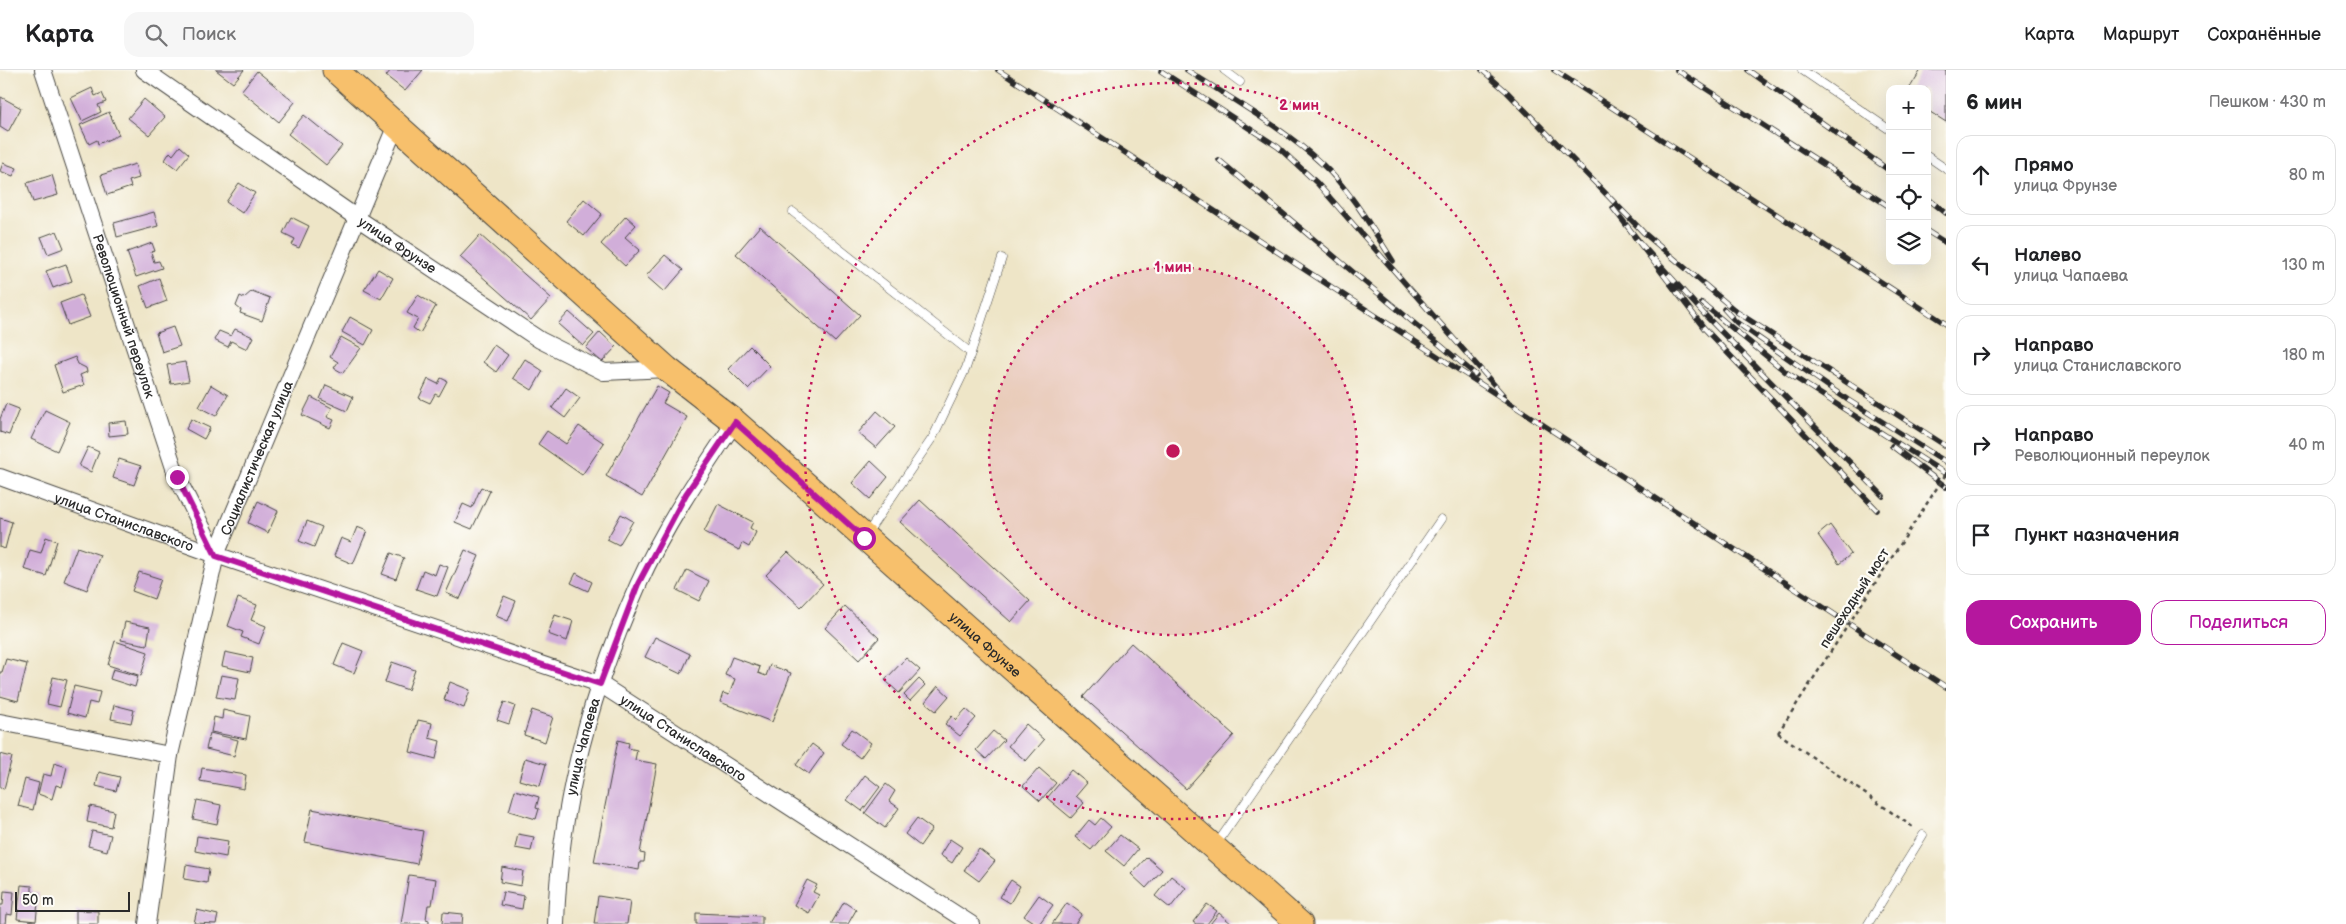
<!DOCTYPE html>
<html lang="ru">
<meta charset="utf-8">
<style>
:root{--surface:#fff;--page:#f6f6f6;--text:#202124;--muted:#757577;--line:#e0e0e0;--accent:#b5179e}
body{margin:0;font-family:"Balsamiq Sans",sans-serif;background:var(--page);color:var(--text)}
.controls{position:absolute;right:15px;top:15px;display:grid;overflow:hidden;border-radius:10px;box-shadow:0 5px 20px #0002}
.controls button{width:45px;height:45px;display:grid;place-items:center;padding:0;border:0;border-bottom:1px solid var(--line);background:var(--surface);color:var(--text);font:25px sans-serif}
.scale{position:absolute;left:15px;bottom:12px;width:115px;box-sizing:border-box;padding-left:5px;border:2px solid #2b2b2b;border-top:0;font-size:14px;line-height:18px;white-space:nowrap;color:#2b2b2b;-webkit-text-stroke:4px #fdfcf7;paint-order:stroke}
.stop{position:absolute;width:15px;height:15px;margin:-11px;border:4px solid #b5179e;border-radius:50%;background:#fff}
.stop.end{background:#b5179e;border-color:#fff;box-shadow:0 1px 5px #0008}
.list{margin:0;padding:0;list-style:none}
h2{display:flex;justify-content:space-between;align-items:center;height:65px;margin:0;padding:0 20px;font-size:21px}
h2 small{font-size:16px;font-weight:400;color:var(--muted)}
.list li{display:grid;grid-template-columns:32px 1fr auto;gap:15px;align-items:center;box-sizing:border-box;height:80px;margin:0 10px 10px;padding:0 10px;border:1px solid var(--line);border-radius:15px}
.list b{display:block;font-size:19px;white-space:nowrap}
.list p{margin:0;font-size:16px;white-space:nowrap;color:var(--muted)}
.list em{font-size:16px;font-style:normal;color:var(--muted)}
.actions{display:flex;gap:10px;padding:15px 20px}
.actions a{flex:1;padding:11px 0;border:1px solid var(--accent);border-radius:15px;text-align:center;font-size:18px;color:var(--accent)}
.actions .main{background:var(--accent);color:#fff}
.icon{flex:none;width:28px;height:28px;fill:none;stroke:currentColor;stroke-width:2;stroke-linecap:round;stroke-linejoin:round}
.map{position:relative;flex:none;width:1946px;height:854px;overflow:hidden}
header{display:flex;align-items:center;gap:30px;box-sizing:border-box;height:70px;padding:0 25px;background:var(--surface);border-bottom:1px solid var(--line)}
header strong{font-size:24px}
nav{display:flex;gap:28px;margin-inline-start:auto;font-size:18px}
.search{width:350px;height:45px;background:var(--page);display:flex;align-items:center;gap:12px;box-sizing:border-box;padding:0 18px;border-radius:15px;color:var(--muted);font-size:19px}
main{display:flex}
aside{flex:1;background:var(--surface)}
.map>svg:first-child{display:block}
.building{fill:#d1aed9}
.lines{fill:none;stroke-linecap:round;stroke-linejoin:round}
.lane-casing{stroke:#484742;stroke-width:9}
.street-casing{stroke:#484742;stroke-width:18}
.primary-casing{stroke:#484742;stroke-width:27}
.path{stroke:#484742;stroke-width:2.5;stroke-dasharray:4 4;stroke-linecap:butt}
.lane{stroke:#fff;stroke-width:8}
.street{stroke:#fff;stroke-width:16}
.primary{stroke:#f7c06c;stroke-width:25}
.rail-casing{stroke:#2b2b2b;stroke-width:5.5}
.rail{stroke:#fdfcf7;stroke-width:4;stroke-dasharray:11;stroke-linecap:butt}
.path-bridge{stroke:#484742;stroke-width:2.5;stroke-dasharray:4 4;stroke-linecap:butt}
.route{stroke:#b5179e;stroke-width:6}
.ring{fill:none;stroke:#c2185b;stroke-width:2.5;stroke-dasharray:2.5 5}
.labels{text-anchor:middle;stroke-width:4.5;stroke-linejoin:round;paint-order:stroke}
.street-label{font-size:14px;fill:#2b2b2b;stroke:#fdfcf7}
.centre{fill:#c2185b;stroke:#fdfcf7;stroke-width:2.5}
.ring-label{font-size:15px;text-anchor:middle;font-weight:bold;fill:#c2185b;stroke:#fdfcf7;stroke-width:4.5;stroke-linejoin:round;paint-order:stroke}
</style>
<header>
<strong>Карта</strong>
<div class="search"><svg class="icon" aria-label="search" viewBox="0 0 24 24"><circle cx="10" cy="10" r="6"/><path d="M15 15l6 6"/></svg>Поиск</div>
<nav><a>Карта</a><a>Маршрут</a><a>Сохранённые</a></nav>
</header>
<main>
<div class="map">
<svg width="1946" height="854" viewBox="0 0 1946 854">
<rect width="100%" height="100%" fill="#fdfcf7"/>
<filter id="ink" filterUnits="userSpaceOnUse"><feTurbulence type="fractalNoise" baseFrequency=".02" numOctaves="2"/><feDisplacementMap in="SourceGraphic" scale="10" xChannelSelector="R" yChannelSelector="G"/><feConvolveMatrix kernelMatrix="1 2 1 2 8 2 1 2 1" color-interpolation-filters="sRGB"/></filter>
<filter id="wash" filterUnits="userSpaceOnUse"><feTurbulence type="fractalNoise" baseFrequency=".0096" numOctaves="4" result="noise"/><feDisplacementMap in="SourceGraphic" scale="20" xChannelSelector="R" yChannelSelector="G"/><feGaussianBlur stdDeviation="1.12" result="paint"/><feColorMatrix in="noise" values="0 0 0 0 0 0 0 0 0 0 0 0 0 0 0 0 0 1.4 0 .05"/><feComposite in="paint" operator="in"/></filter>
<g filter="url(#wash)">
<rect width="100%" height="100%" fill="#eee5c7"/>
<g id="blocks">
<!-- building -->
<g class="building">
<polygon points="216,0 244,0 233,13"/>
<polygon points="391,0 423,0 405,21 386,6"/>
<polygon points="1921,0 1946,0 1946,52 1927,40 1927,19 1909,19"/>
<polygon points="257,1 295,32 279,52 241,21"/>
<polygon points="92,18 95,26 102,23 106,32 98,35 101,42 82,51 71,28"/>
<polygon points="1,27 21,38 8,62 0,57"/>
<polygon points="144,29 165,47 149,65 128,48"/>
<polygon points="109,42 119,65 98,74 97,70 89,74 80,55"/>
<polygon points="304,45 342,76 326,95 288,64"/>
<polygon points="180,76 189,84 177,99 165,90 170,82 173,85"/>
<polygon points="3,93 17,98 13,106 0,101"/>
<polygon points="135,94 139,108 129,111 131,117 107,125 101,105"/>
<polygon points="52,105 58,125 33,132 27,113"/>
<polygon points="239,113 255,123 242,143 226,132"/>
<polygon points="584,129 602,144 584,166 566,151"/>
<polygon points="154,142 158,156 117,167 114,153"/>
<polygon points="626,146 636,155 625,167 640,180 625,196 601,174"/>
<polygon points="291,147 309,156 299,178 292,175 295,169 283,163"/>
<polygon points="760,156 860,245 835,272 736,184"/>
<polygon points="57,161 64,178 48,184 41,167"/>
<polygon points="480,165 551,228 531,250 460,187"/>
<polygon points="152,173 155,181 151,182 154,192 159,191 162,198 136,207 127,182"/>
<polygon points="665,185 683,200 664,222 646,206"/>
<polygon points="66,194 72,211 53,218 46,201"/>
<polygon points="378,199 393,208 381,229 364,220"/>
<polygon points="159,208 167,231 148,238 140,216"/>
<polygon points="252,221 270,228 262,251 240,243 241,240 236,236 240,226 244,228"/>
<polygon points="81,225 90,247 68,255 60,233"/>
<polygon points="418,225 436,236 420,263 413,258 418,249 407,243"/>
<polygon points="569,242 594,264 583,276 558,254"/>
<polygon points="350,247 373,260 365,275 342,262"/>
<polygon points="173,257 180,276 162,282 156,263"/>
<polygon points="235,259 253,267 247,279 231,271 228,277 214,270 219,261 231,266"/>
<polygon points="600,262 616,277 602,292 586,278"/>
<polygon points="341,267 361,278 343,303 334,298 338,292 330,287"/>
<polygon points="494,275 508,285 496,302 483,292"/>
<polygon points="750,276 770,296 748,319 728,299"/>
<polygon points="75,287 78,294 86,298 87,302 80,305 84,315 63,322 54,295"/>
<polygon points="525,289 543,301 532,320 513,308"/>
<polygon points="185,292 189,311 171,314 167,295"/>
<polygon points="441,308 447,311 439,326 435,324 430,333 419,328 428,309 438,314"/>
<polygon points="211,315 228,325 216,346 199,337"/>
<polygon points="326,315 353,327 347,341 320,329"/>
<polygon points="657,316 669,323 663,333 687,347 642,427 606,406"/>
<polygon points="566,318 580,328 565,348 552,338"/>
<polygon points="311,327 332,338 327,347 334,350 330,358 302,345"/>
<polygon points="6,334 19,339 9,365 0,362 0,349"/>
<polygon points="45,340 70,352 57,381 31,369"/>
<polygon points="877,341 895,357 876,378 858,363"/>
<polygon points="191,349 210,358 204,369 186,359"/>
<polygon points="126,351 128,364 109,366 108,353"/>
<polygon points="579,356 604,373 582,405 538,374 547,361 566,374"/>
<polygon points="88,377 99,382 91,402 79,396"/>
<polygon points="119,389 141,396 134,415 113,408"/>
<polygon points="871,391 888,407 870,429 852,413"/>
<polygon points="481,417 490,421 472,459 455,452 463,434 472,438"/>
<polygon points="920,430 1030,531 1011,552 900,452"/>
<polygon points="258,431 278,441 268,463 248,453"/>
<polygon points="718,434 753,452 750,458 756,462 749,477 742,473 739,480 704,462"/>
<polygon points="621,444 633,451 619,475 607,469"/>
<polygon points="0,448 12,452 5,479 0,477"/>
<polygon points="307,451 322,457 314,477 299,471"/>
<polygon points="1830,455 1851,484 1839,494 1818,465"/>
<polygon points="357,457 367,461 353,494 334,486 341,468 351,472"/>
<polygon points="46,467 57,471 46,506 24,499 30,480 41,483"/>
<polygon points="77,477 100,485 87,520 64,511"/>
<polygon points="465,480 479,486 460,529 446,523"/>
<polygon points="788,482 823,514 801,537 766,505"/>
<polygon points="391,483 404,488 396,509 382,504"/>
<polygon points="439,494 448,497 437,526 416,519 423,500 435,505"/>
<polygon points="687,500 709,511 699,531 677,520"/>
<polygon points="139,502 161,509 154,529 132,521"/>
<polygon points="576,503 592,512 588,521 571,513"/>
<polygon points="504,526 516,531 508,551 496,546"/>
<polygon points="238,528 257,535 251,550 266,556 259,574 241,567 243,562 228,556"/>
<polygon points="845,536 879,568 859,590 825,558"/>
<polygon points="555,545 573,551 567,571 548,564"/>
<polygon points="125,552 150,557 147,575 121,570"/>
<polygon points="655,567 690,584 681,604 645,587"/>
<polygon points="115,571 148,582 141,606 108,595"/>
<polygon points="343,573 363,581 354,603 334,595"/>
<polygon points="1131,573 1234,665 1186,719 1083,627"/>
<polygon points="225,582 253,588 250,602 222,596"/>
<polygon points="732,587 760,597 758,603 766,606 770,595 791,603 772,652 720,632 723,623 729,625 735,609 725,605"/>
<polygon points="906,588 920,600 899,623 885,610"/>
<polygon points="6,589 27,594 18,631 0,626 0,602 2,602"/>
<polygon points="392,592 415,600 408,620 385,612"/>
<polygon points="113,599 138,606 135,617 110,609"/>
<polygon points="221,605 239,608 235,630 216,627"/>
<polygon points="53,607 67,610 60,637 47,634"/>
<polygon points="919,609 925,615 910,631 904,625"/>
<polygon points="450,612 470,620 464,638 444,630"/>
<polygon points="74,616 100,622 97,634 89,632 85,648 67,643"/>
<polygon points="938,616 949,626 936,641 925,632"/>
<polygon points="504,632 515,636 509,654 497,650"/>
<polygon points="114,635 134,640 131,653 111,649"/>
<polygon points="966,639 976,648 960,666 945,654 952,646 956,650"/>
<polygon points="223,640 250,646 246,669 211,662 214,647 222,649"/>
<polygon points="532,640 553,647 545,672 524,665"/>
<polygon points="418,650 432,653 429,668 440,671 436,689 410,682"/>
<polygon points="1026,654 1044,670 1026,691 1008,676"/>
<polygon points="852,659 871,673 860,688 841,674"/>
<polygon points="993,661 1004,670 986,689 976,680"/>
<polygon points="210,663 238,670 234,686 206,679"/>
<polygon points="618,670 629,673 628,678 637,680 635,690 657,694 640,783 645,784 644,792 640,792 639,800 594,792"/>
<polygon points="812,674 824,683 809,704 796,695"/>
<polygon points="0,684 12,687 4,719 0,718"/>
<polygon points="525,688 546,694 540,716 519,710"/>
<polygon points="54,693 67,697 62,717 56,715 52,729 38,724 43,704 51,706"/>
<polygon points="202,698 246,705 244,719 200,711"/>
<polygon points="1039,698 1056,713 1040,731 1023,716"/>
<polygon points="1071,700 1087,713 1076,726 1084,733 1071,748 1047,728"/>
<polygon points="99,702 120,707 116,721 96,716"/>
<polygon points="865,705 880,717 862,741 847,730"/>
<polygon points="25,709 39,713 33,740 18,736"/>
<polygon points="886,714 895,721 889,731 899,738 885,758 865,743"/>
<polygon points="515,720 539,727 536,738 539,739 536,749 509,741"/>
<polygon points="197,730 221,735 217,754 193,749"/>
<polygon points="90,736 114,741 111,757 87,752"/>
<polygon points="312,739 423,761 417,794 305,772"/>
<polygon points="917,748 932,759 920,776 905,764"/>
<polygon points="1101,748 1111,757 1091,780 1075,767 1089,750 1095,755"/>
<polygon points="92,761 111,765 107,781 88,776"/>
<polygon points="518,764 534,767 531,781 515,778"/>
<polygon points="1120,765 1138,779 1124,796 1106,781"/>
<polygon points="197,766 228,771 226,787 195,781"/>
<polygon points="950,769 962,777 952,793 940,785"/>
<polygon points="979,779 995,791 979,811 964,800"/>
<polygon points="1147,787 1162,800 1146,818 1131,804"/>
<polygon points="186,795 209,799 207,813 184,809"/>
<polygon points="502,797 523,801 521,816 500,812"/>
<polygon points="409,805 436,809 432,835 428,835 426,849 429,850 429,854 401,854"/>
<polygon points="1171,806 1186,818 1170,838 1155,826"/>
<polygon points="807,810 817,815 813,822 819,825 809,843 794,835"/>
<polygon points="1011,810 1020,816 1010,833 1000,827"/>
<polygon points="21,815 32,816 32,822 39,823 36,851 17,849"/>
<polygon points="4,821 14,822 12,845 7,844 6,854 0,854 0,835 3,835"/>
<polygon points="503,822 524,826 522,839 500,835"/>
<polygon points="1039,825 1053,835 1039,854 1036,854 1024,846"/>
<polygon points="598,826 630,831 627,854 594,854"/>
<polygon points="844,832 856,840 848,854 831,854"/>
<polygon points="1067,833 1082,844 1075,854 1052,854"/>
<polygon points="1207,834 1217,841 1207,854 1196,854 1193,852"/>
<polygon points="76,840 98,841 98,854 76,854"/>
<polygon points="197,840 218,845 216,854 194,853"/>
<polygon points="443,842 463,844 462,854 442,854"/>
<polygon points="696,843 762,846 762,854 696,854"/>
<polygon points="1219,843 1232,854 1210,854"/>
</g>
</g>
</g>
<g filter="url(#ink)">
<use href="#blocks" fill-opacity="0" stroke="#484742" stroke-width="1"/>
<g class="lines">
<defs>
<g id="lane">
<polyline points="1224,0 1240,12"/>
<polyline points="1802,0 1890,60"/>
<polyline points="1927,86 1946,99"/>
<polyline points="793,142 971,283"/>
<polyline points="866,465 933,367 966,298 1002,188"/>
<polyline points="1216,775 1441,449"/>
<polyline points="1868,854 1923,765"/>
</g>
<g id="street">
<path id="s1" d="M43,0L177,407L216,485"/>
<path id="s2" d="M144,0L357,148L540,270L604,302L667,299"/>
<path id="s3" d="M0,407L216,485L600,614L971,854"/>
<polyline points="0,652 170,685"/>
<path id="s4" d="M147,854L170,685L216,485L396,55"/>
<path id="s5" d="M556,854C559,738 591,621 638,515C664,457 700,404 735,352"/>
</g>
<g id="primary">
<path id="s6" d="M335,0L667,299L735,352L1300,854"/>
</g>
</defs>
<!-- lane casing -->
<use href="#lane" class="lane-casing"/>
<!-- street casing -->
<use href="#street" class="street-casing"/>
<!-- primary casing -->
<use href="#primary" class="primary-casing"/>
<!-- path -->
<polyline class="path" points="1778,663 1914,758"/>
<!-- lane -->
<use href="#lane" class="lane"/>
<!-- street -->
<use href="#street" class="street"/>
<!-- primary -->
<use href="#primary" class="primary"/>
<defs>
<g id="rail">
<polyline points="998,0 1946,617"/>
<path d="M1187,0C1233,30 1282,57 1322,94C1351,121 1372,158 1393,191"/>
<polyline points="1482,0 1507,22 1644,163 1737,242 1946,376"/>
<polyline points="1554,0 1946,254"/>
<polyline points="1677,0 1890,137"/>
<polyline points="1748,0 1890,101"/>
<polyline points="1161,1 1278,77 1317,113 1504,326"/>
<polyline points="1219,90 1476,305"/>
<polyline points="1927,128 1946,143"/>
<polyline points="1613,138 1638,170"/>
<polyline points="1927,161 1946,173"/>
<polyline points="1702,233 1786,302 1946,404"/>
<polyline points="1724,239 1736,252 1848,330 1946,392"/>
<polyline points="1892,376 1946,417"/>
<polyline points="1877,440 1704,258 1634,166 1704,244 1883,426"/>
</g>
</defs>
<!-- rail casing -->
<use href="#rail" class="rail-casing"/>
<!-- rail -->
<use href="#rail" class="rail"/>
<!-- path-bridge -->
<polyline class="path-bridge" points="1778,663 1946,404"/>
</g>
</g>
<g class="lines" filter="url(#ink)">
<!-- route -->
<polyline class="route" points="177,407 216,486 600,614 638,514 686,424 735,352 864,468"/>
</g>
<!-- distance rings -->
<circle cx="1173" cy="381" r="184" fill="#c2185b" fill-opacity=".12"/>
<g class="ring">
<circle cx="1173" cy="381" r="184"/>
<circle cx="1173" cy="381" r="368"/>
</g>
<g class="labels">
<!-- street labels -->
<g class="street-label">
<text dy="5" stroke="none"><textPath href="#s2" startOffset="308">улица Фрунзе</textPath></text>
<text dy="5" stroke="none"><textPath href="#s1" startOffset="259">Революционный переулок</textPath></text>
<text dy="5" stroke="none"><textPath href="#s4" startOffset="481">Социалистическая улица</textPath></text>
<text dy="5" stroke="none"><textPath href="#s3" startOffset="132">улица Станиславского</textPath></text>
<text transform="translate(1854 528) rotate(-57)" y="5">пешеходный мост</text>
<text dy="5" stroke="none"><textPath href="#s6" startOffset="868">улица Фрунзе</textPath></text>
<text dy="5" stroke="none"><textPath href="#s3" startOffset="734">улица Станиславского</textPath></text>
<text dy="5" stroke="none"><textPath href="#s5" startOffset="180">улица Чапаева</textPath></text>
</g>
</g>
<circle cx="1173" cy="381" r="8" class="centre"/>
<g class="ring-label">
<text x="1299" y="40">2 мин</text>
<text x="1173" y="202">1 мин</text>
</g>
</svg>
<div class="controls">
<button>+</button>
<button>−</button>
<button><svg class="icon" aria-label="locate" viewBox="0 0 24 24"><circle cx="12" cy="12" r="6"/><path d="M12 2v4M12 18v4M2 12h4M18 12h4"/></svg></button>
<button><svg class="icon" aria-label="layers" viewBox="0 0 24 24"><path d="M12 4l9 5-9 5-9-5zM3 14l9 5 9-5"/></svg></button>
</div>
<div class="scale">50 m</div>
<div class="stop" style="left:864px;top:468px"></div>
<div class="stop end" style="left:177px;top:407px"></div>
</div>
<aside>
<h2>6 мин<small>Пешком · 430 m</small></h2>
<ul class="list">
<li><svg class="icon" aria-label="ahead" viewBox="0 0 24 24"><path d="M12 20V5M6 11l6-6 6 6"/></svg><div><b>Прямо</b><p>улица Фрунзе</p></div><em>80 m</em></li>
<li><svg class="icon" aria-label="left" viewBox="0 0 24 24"><path d="M17 20v-9H6M10 6l-5 5 5 5"/></svg><div><b>Налево</b><p>улица Чапаева</p></div><em>130 m</em></li>
<li><svg class="icon" aria-label="right" viewBox="0 0 24 24"><path d="M7 20v-9h11M14 6l5 5-5 5"/></svg><div><b>Направо</b><p>улица Станиславского</p></div><em>180 m</em></li>
<li><svg class="icon" aria-label="right" viewBox="0 0 24 24"><path d="M7 20v-9h11M14 6l5 5-5 5"/></svg><div><b>Направо</b><p>Революционный переулок</p></div><em>40 m</em></li>
<li><svg class="icon" aria-label="arrive" viewBox="0 0 24 24"><path d="M6 21V4h12l-3 4 3 4H6"/></svg><div><b>Пункт назначения</b></div></li>
</ul>
<div class="actions"><a class="main">Сохранить</a><a>Поделиться</a></div>
</aside>
</main>
